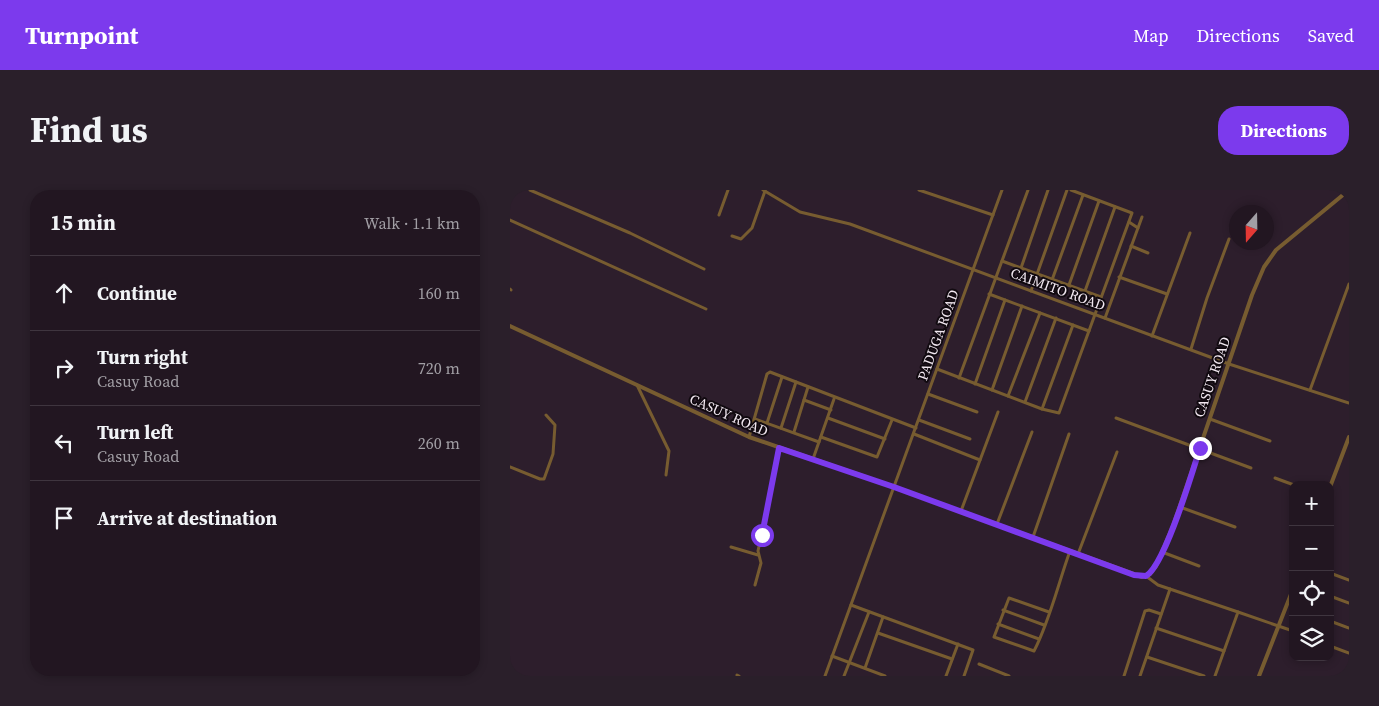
<!DOCTYPE html>
<meta charset="utf-8">
<style>
:root{--surface:#221621;--page:#2a1f2a;--text:#f1f3f6;--muted:#a29fa5;--line:#3f353f;--accent:#7c3aed}
body{margin:0;font-family:"Source Serif 4",serif;background:var(--page);color:var(--text)}
.controls{position:absolute;right:15px;bottom:15px;display:grid;overflow:hidden;border-radius:10px;box-shadow:0 2px 8px #0003}
.controls button{width:45px;height:45px;display:grid;place-items:center;padding:0;border:0;border-bottom:1px solid var(--line);background:var(--surface);color:var(--text);font:25px sans-serif}
.compass{position:absolute;left:719px;top:15px;width:45px;height:45px;border-radius:50%;background:var(--surface);box-shadow:0 2px 8px #0003;rotate:200deg}
.stop{position:absolute;width:15px;height:15px;margin:-11px;border:4px solid #7c3aed;border-radius:50%;background:#fff}
.stop.end{background:#7c3aed;border-color:#fff;box-shadow:0 1px 5px #0008}
.list{margin:0;padding:0;list-style:none}
h2{display:flex;justify-content:space-between;align-items:center;height:65px;margin:0;padding:0 20px;font-size:21px}
h2 small{font-size:16px;font-weight:400;color:var(--muted)}
.list li{display:grid;grid-template-columns:32px 1fr auto;gap:15px;align-items:center;box-sizing:border-box;height:75px;padding:0 20px;border-top:1px solid var(--line)}
.list b{display:block;font-size:19px;white-space:nowrap}
.list p{margin:0;font-size:16px;white-space:nowrap;color:var(--muted)}
.list em{font-size:16px;font-style:normal;color:var(--muted)}
.icon{flex:none;width:28px;height:28px;fill:none;stroke:currentColor;stroke-width:2;stroke-linecap:round;stroke-linejoin:round}
.map{position:relative;flex:none;width:839px;height:486px;overflow:hidden;border-radius:20px}
header{display:flex;align-items:center;gap:30px;box-sizing:border-box;height:70px;padding:0 25px;background:var(--accent);color:#fff}
header strong{font-size:24px}
nav{display:flex;gap:28px;margin-inline-start:auto;font-size:18px}
.intro{display:flex;align-items:center;justify-content:space-between;box-sizing:border-box;height:120px;padding:0 30px}
h1{margin:0;font-size:35px}
.button{padding:12px 22px;border-radius:20px;background:var(--accent);color:#fff;font-size:18px;font-weight:700}
main{display:flex;gap:30px;padding:0 30px}
aside{flex:1;background:var(--surface);border-radius:20px;box-shadow:0 2px 8px #0003}
.map>svg:first-child{display:block}
.lines{fill:none;stroke-linecap:round;stroke-linejoin:round}
.minor{stroke:#775c30;stroke-width:3}
.tertiary{stroke:#775c30;stroke-width:4}
.route{stroke:#7c3aed;stroke-width:6}
.labels{text-anchor:middle;stroke-width:4;stroke-linejoin:round;paint-order:stroke}
.street-label{font-size:14px;fill:#f2e8f1;stroke:#110a10}
</style>
<header>
<strong>Turnpoint</strong>
<nav><a>Map</a><a>Directions</a><a>Saved</a></nav>
</header>
<div class="intro"><h1>Find us</h1><a class="button">Directions</a></div>
<main>
<aside>
<h2>15 min<small>Walk · 1.1 km</small></h2>
<ul class="list">
<li><svg class="icon" aria-label="ahead" viewBox="0 0 24 24"><path d="M12 20V5M6 11l6-6 6 6"/></svg><div><b>Continue</b></div><em>160 m</em></li>
<li><svg class="icon" aria-label="right" viewBox="0 0 24 24"><path d="M7 20v-9h11M14 6l5 5-5 5"/></svg><div><b>Turn right</b><p>Casuy Road</p></div><em>720 m</em></li>
<li><svg class="icon" aria-label="left" viewBox="0 0 24 24"><path d="M17 20v-9H6M10 6l-5 5 5 5"/></svg><div><b>Turn left</b><p>Casuy Road</p></div><em>260 m</em></li>
<li><svg class="icon" aria-label="arrive" viewBox="0 0 24 24"><path d="M6 21V4h12l-3 4 3 4H6"/></svg><div><b>Arrive at destination</b></div></li>
</ul>
</aside>
<div class="map">
<svg width="839" height="486" viewBox="0 0 839 486">
<rect width="100%" height="100%" fill="#2d1e2c"/>
<g class="lines">
<!-- minor -->
<g class="minor">
<polyline points="20,0 120,43 194,79"/>
<polyline points="253,0 290,22 340,34 719,174 839,213"/>
<polyline points="409,0 483,25"/>
<polyline points="209,25 218,0"/>
<polyline points="0,30 196,119"/>
<polyline points="619,32 628,38"/>
<polyline points="222,46 231,49 242,38 255,1"/>
<polyline points="621,56 638,63"/>
<polyline points="492,71 591,107"/>
<polyline points="511,78 538,0"/>
<polyline points="609,87 657,104"/>
<polyline points="542,90 573,5"/>
<polyline points="559,95 589,11"/>
<polyline points="0,99 1,100"/>
<polyline points="521,101 557,0"/>
<polyline points="575,101 605,17"/>
<polyline points="479,104 579,141"/>
<polyline points="595,128 632,27"/>
<polyline points="642,146 680,43"/>
<polyline points="681,159 697,108 719,49"/>
<polyline points="427,179 532,219 549,223 622,23 561,0"/>
<polyline points="449,188 518,0"/>
<polyline points="465,194 495,110"/>
<polyline points="127,195 159,261 156,285"/>
<polyline points="482,200 512,116"/>
<polyline points="800,200 839,94"/>
<polyline points="418,204 467,222"/>
<polyline points="498,206 530,123"/>
<polyline points="294,210 321,220"/>
<polyline points="515,212 546,128"/>
<polyline points="532,219 563,135"/>
<polyline points="318,228 375,249"/>
<polyline points="606,228 741,278"/>
<polyline points="245,229 309,252"/>
<polyline points="700,229 760,251"/>
<polyline points="409,230 460,249"/>
<polyline points="257,233 272,187"/>
<polyline points="271,238 286,192"/>
<polyline points="284,242 298,197"/>
<polyline points="404,244 470,270"/>
<polyline points="239,247 257,184 260,182 406,238"/>
<polyline points="311,247 367,267 382,230"/>
<polyline points="303,269 324,209"/>
<polyline points="0,277 30,289 34,289 43,264 45,235 36,225"/>
<polyline points="765,288 784,295"/>
<polyline points="670,317 725,337"/>
<polyline points="451,321 488,222"/>
<polyline points="487,334 522,242"/>
<polyline points="523,347 559,244"/>
<polyline points="221,357 248,365"/>
<polyline points="652,362 689,376"/>
<polyline points="568,364 607,262"/>
<polyline points="820,383 839,390"/>
<polyline points="636,386 648,395 728,422 705,486"/>
<polyline points="245,395 251,373 248,361 269,258"/>
<polyline points="820,406 839,413"/>
<polyline points="341,415 463,460 454,486"/>
<polyline points="493,420 534,435"/>
<path d="M539,422L499,408L484,447L524,461C540,430 548,394 560,361"/>
<polyline points="728,422 783,441"/>
<polyline points="820,431 839,438"/>
<polyline points="488,434 529,449"/>
<polyline points="646,438 714,461"/>
<polyline points="368,443 442,469"/>
<polyline points="820,456 839,463"/>
<polyline points="322,466 375,486"/>
<polyline points="637,467 694,486"/>
<polyline points="469,474 499,486"/>
<polyline points="355,478 373,427"/>
<polyline points="227,485 229,486"/>
<polyline points="315,486 492,0"/>
<polyline points="334,486 359,422"/>
<polyline points="436,486 448,454"/>
<polyline points="614,486 635,421 639,420 651,424"/>
<polyline points="630,486 660,399"/>
</g>
<!-- tertiary -->
<g class="tertiary">
<polyline points="0,136 239,247 384,297 632,387 640,384 646,376 663,336 742,105 754,77 766,60 839,0"/>
<polyline points="820,297 839,247"/>
<polyline points="749,486 783,399"/>
</g>
</g>
<g class="lines">
<!-- route -->
<path class="route" d="M252,345L269,258L384,297L624,385L636,386C655,375 682,283 690,258"/>
</g>
<g class="labels">
<!-- street labels -->
<g class="street-label">
<text transform="translate(548 99) rotate(20)" y="5">CAIMITO ROAD</text>
<text transform="translate(428 145) rotate(-70)" y="5">PADUGA ROAD</text>
<text transform="translate(702 187) rotate(-71)" y="5">CASUY ROAD</text>
<text transform="translate(219 225) rotate(24)" y="5">CASUY ROAD</text>
</g>
</g>
</svg>
<div class="controls">
<button>+</button>
<button>−</button>
<button><svg class="icon" aria-label="locate" viewBox="0 0 24 24"><circle cx="12" cy="12" r="6"/><path d="M12 2v4M12 18v4M2 12h4M18 12h4"/></svg></button>
<button><svg class="icon" aria-label="layers" viewBox="0 0 24 24"><path d="M12 4l9 5-9 5-9-5zM3 14l9 5 9-5"/></svg></button>
</div>
<svg class="compass" viewBox="-18 -18 36 36"><path d="M0-13l5 13h-10z" fill="#e53935"/><path d="M0 13l5-13h-10z" fill="#a29fa5"/></svg>
<div class="stop" style="left:252px;top:345px"></div>
<div class="stop end" style="left:690px;top:258px"></div>
</div>
</main>
